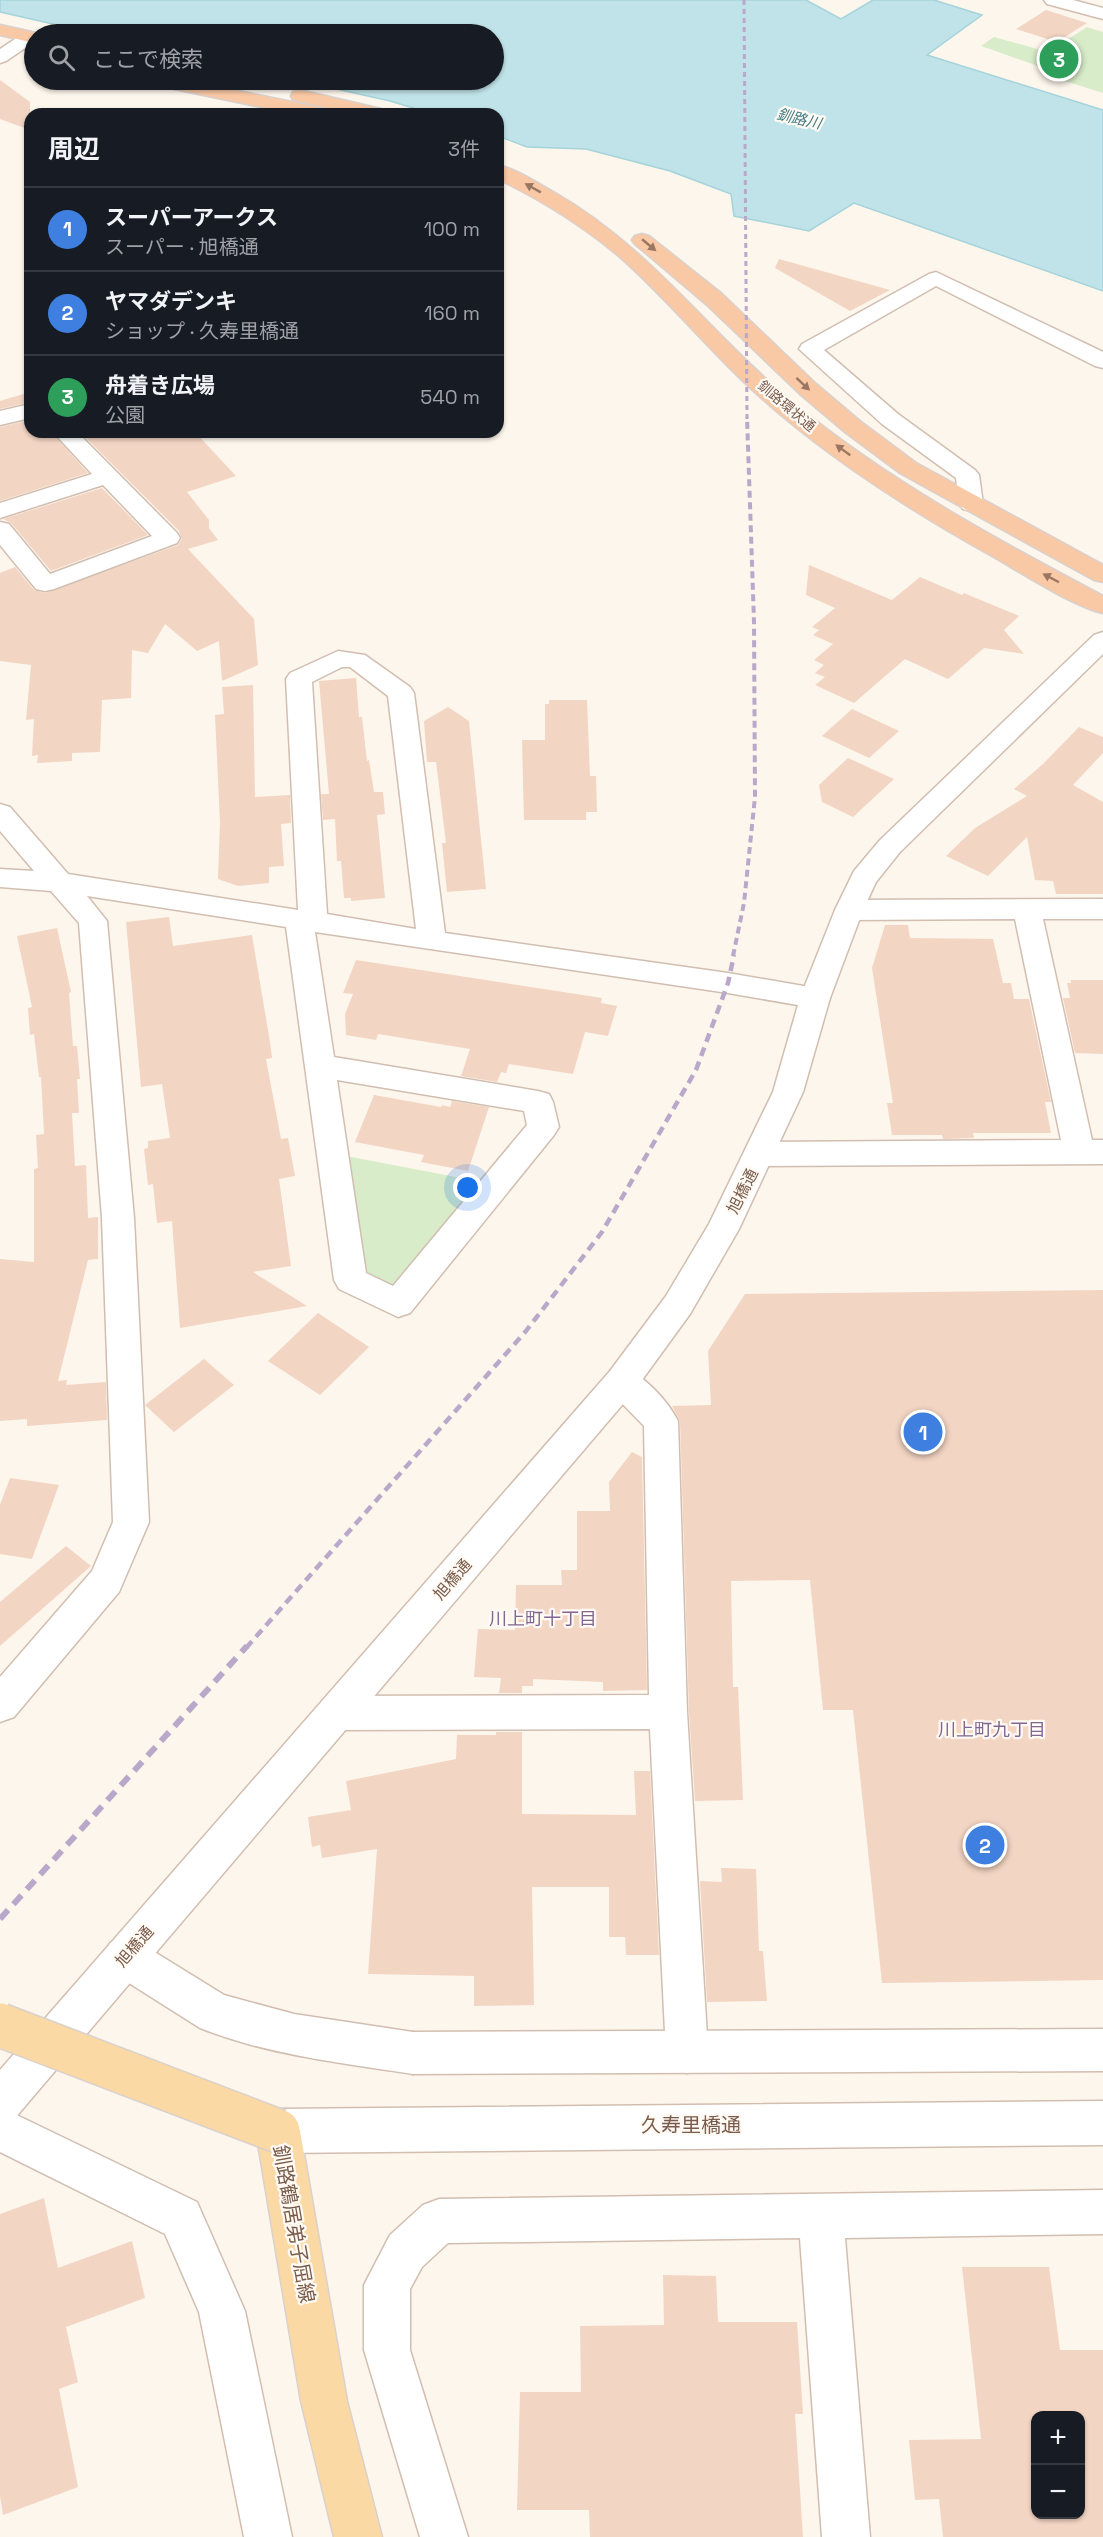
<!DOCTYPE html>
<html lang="ja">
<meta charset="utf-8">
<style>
:root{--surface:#171b24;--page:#20242c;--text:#f1f3f6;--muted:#9ea1a6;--line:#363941;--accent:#e76f51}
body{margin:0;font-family:"Space Grotesk","Noto Sans JP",sans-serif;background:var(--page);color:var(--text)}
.controls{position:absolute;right:18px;bottom:18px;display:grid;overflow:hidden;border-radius:12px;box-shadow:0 2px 4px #0004}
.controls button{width:54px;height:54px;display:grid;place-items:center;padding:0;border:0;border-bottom:2px solid var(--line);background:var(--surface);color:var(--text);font:30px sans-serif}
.you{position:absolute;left:468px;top:1188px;width:21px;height:21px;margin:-15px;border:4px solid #fff;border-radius:50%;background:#1a73e8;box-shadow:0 0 0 9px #1a73e833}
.badge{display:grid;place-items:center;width:39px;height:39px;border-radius:50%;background:var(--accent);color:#fff;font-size:20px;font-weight:700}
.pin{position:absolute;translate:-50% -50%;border:3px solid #fff;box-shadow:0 2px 6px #0006}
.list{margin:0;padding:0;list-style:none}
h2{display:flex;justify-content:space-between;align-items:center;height:78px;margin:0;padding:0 24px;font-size:26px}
h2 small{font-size:20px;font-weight:400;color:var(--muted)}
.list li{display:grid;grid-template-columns:39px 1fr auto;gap:18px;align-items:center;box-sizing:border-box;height:84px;padding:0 24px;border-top:2px solid var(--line)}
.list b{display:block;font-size:22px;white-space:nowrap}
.list p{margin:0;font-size:20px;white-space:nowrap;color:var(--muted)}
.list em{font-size:20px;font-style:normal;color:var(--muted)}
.icon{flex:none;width:33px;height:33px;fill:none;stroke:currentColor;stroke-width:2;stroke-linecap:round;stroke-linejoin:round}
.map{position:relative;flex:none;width:1103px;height:2537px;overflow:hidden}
.search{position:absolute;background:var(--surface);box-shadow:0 2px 4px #0004;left:24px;top:24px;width:480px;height:66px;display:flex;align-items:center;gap:15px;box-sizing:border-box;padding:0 21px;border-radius:33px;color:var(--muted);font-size:22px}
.panel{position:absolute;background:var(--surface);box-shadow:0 2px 4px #0004;left:24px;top:108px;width:480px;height:330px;border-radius:18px}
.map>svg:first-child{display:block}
.green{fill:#d8ecc9}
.water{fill:#bfe3e8;stroke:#a5d3da;stroke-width:1.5}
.building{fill:#f3d5c3;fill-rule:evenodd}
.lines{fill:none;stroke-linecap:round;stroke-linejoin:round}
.minor-casing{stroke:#d1beb0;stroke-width:3}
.tertiary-casing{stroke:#d1beb0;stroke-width:3}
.primary-casing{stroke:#dad1cd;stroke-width:3}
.trunk-casing{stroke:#dad1cd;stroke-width:3}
.minor{fill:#fff;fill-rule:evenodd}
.tertiary{fill:#fff;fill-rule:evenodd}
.primary{fill:#fbd9a5;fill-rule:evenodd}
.trunk{fill:#f9c8a4;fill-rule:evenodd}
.rail-far3{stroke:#b9a8c9;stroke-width:3;stroke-dasharray:5 4;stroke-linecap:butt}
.rail-far2{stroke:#b9a8c9;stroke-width:4;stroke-dasharray:7 4.5;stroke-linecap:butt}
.rail-far1{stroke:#b9a8c9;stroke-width:4.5;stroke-dasharray:9 6;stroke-linecap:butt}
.rail{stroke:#b9a8c9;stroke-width:6;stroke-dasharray:12 8;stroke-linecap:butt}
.primary-bridge-casing{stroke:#dad1cd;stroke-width:46;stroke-linecap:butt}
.primary-bridge{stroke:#fbd9a5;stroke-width:43}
.oneway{fill:#9a7763}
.labels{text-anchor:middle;stroke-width:4.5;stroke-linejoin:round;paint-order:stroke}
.far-street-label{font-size:14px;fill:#7a5c4d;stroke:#fffaf3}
.far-water-label{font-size:15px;font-style:italic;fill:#437c86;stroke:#fffaf3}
.street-label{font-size:16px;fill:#7a5c4d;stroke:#fffaf3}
.neighbourhood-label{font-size:18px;fill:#846695;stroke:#fffaf3}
.near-street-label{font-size:20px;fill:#7a5c4d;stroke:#fffaf3}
</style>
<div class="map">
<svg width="1103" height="2537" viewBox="0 0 1103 2537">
<rect width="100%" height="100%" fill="#fdf6ec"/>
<!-- green -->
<g class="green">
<polygon points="1087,27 1103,32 1103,93 1065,81 1035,65 981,46 994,37 1048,52"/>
<polygon points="341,1155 487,1183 394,1293 359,1275"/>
</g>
<!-- water -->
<polygon class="water" points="0,0 806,0 841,19 873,0 934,0 982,15 927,55 1103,110 1103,291 854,203 809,231 734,216 731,194 670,171 586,149 527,147 498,136 498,114 433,114 390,101 296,80 494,80 494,34 97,34 0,12"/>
<!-- building -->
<g class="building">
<polygon points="1046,10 1087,23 1057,42 1016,29"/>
<polygon points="0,80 30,102 30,130 0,119"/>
<polygon points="779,259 890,290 850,311 775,268"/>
<polygon points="30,392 30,402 0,409 0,401"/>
<polygon points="30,420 30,432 51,432 88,473 0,501 0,427"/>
<polygon points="80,432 195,432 236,476 187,492 209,520 209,528 218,540 188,549 254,619 258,665 222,681 219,641 197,651 165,624 148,653 132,650 131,698 102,700 100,752 72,753 72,761 37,763 38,755 32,756 34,719 26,720 31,665 0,661 0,573 15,567 34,590 45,593 178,545 182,539 179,531"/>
<polygon points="102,488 148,535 51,571 11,523 3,519"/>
<polygon points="809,565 892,600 920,577 962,595 964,593 1019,616 1004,630 1024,654 984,648 948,679 905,659 854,703 815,685 825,677 815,673 824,665 814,660 833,644 813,635 819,630 812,627 835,608 806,595"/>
<polygon points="356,678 359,717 362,717 367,761 369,760 374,792 383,792 385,814 377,815 385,898 351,901 351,898 344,898 341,861 337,861 335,819 323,820 321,794 329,794 319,681"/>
<polygon points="253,685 255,797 290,795 291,823 281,824 284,866 269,867 269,883 238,886 218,879 220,822 215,715 224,714 222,687"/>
<polygon points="549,700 587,700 590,776 596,776 597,812 586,812 586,820 524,820 522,740 545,740 545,704 549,704"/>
<polygon points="448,707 469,721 486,889 447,892 442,843 446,843 436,762 427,762 424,721"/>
<polygon points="852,709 899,731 869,758 822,736"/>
<polygon points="1079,727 1103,737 1103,753 1073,785 1103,802 1103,894 1056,894 1053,881 1035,880 1027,837 988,876 946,856 975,828 1027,796 1014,789 1043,764"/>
<polygon points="848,758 894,779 853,817 822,802 819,785"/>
<polygon points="169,917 173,946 252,935 270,1042 272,1058 266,1059 281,1139 288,1138 295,1176 279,1179 291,1266 253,1272 307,1306 180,1328 172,1221 157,1223 153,1184 148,1185 144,1149 148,1148 148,1141 170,1138 162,1084 141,1087 126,922"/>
<polygon points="885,925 908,925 910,938 993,939 1003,983 1011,983 1014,999 1029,999 1051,1102 1045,1102 1051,1133 973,1133 974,1138 943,1139 942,1135 892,1135 887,1103 893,1103 872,968"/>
<polygon points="57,928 71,992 69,993 73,1046 77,1046 80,1079 77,1079 79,1113 72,1113 75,1166 86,1165 88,1218 98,1217 98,1259 88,1260 58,1381 67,1380 66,1385 106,1382 107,1420 27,1426 27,1419 0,1421 0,1259 34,1262 34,1169 38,1168 36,1135 44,1134 41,1077 39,1077 34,1034 30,1035 28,1008 32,1007 17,936"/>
<polygon points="356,960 602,998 601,1003 617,1006 608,1036 585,1032 573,1074 509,1064 506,1073 501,1072 497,1082 461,1076 470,1049 378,1034 376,1040 346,1035 345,1014 353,994 343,993"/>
<polygon points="1071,980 1103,980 1103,1054 1075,1053 1063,998 1070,998 1067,983 1071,983"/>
<polygon points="374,1095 441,1107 442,1105 450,1107 452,1101 489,1107 468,1171 421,1162 424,1155 355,1142"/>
<polygon points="1103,1290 1103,1980 882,1983 853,1710 823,1710 810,1580 731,1581 733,1687 738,1687 743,1800 695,1801 689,1712 680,1421 672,1406 711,1405 708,1351 745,1294"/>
<polygon points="318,1313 369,1347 320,1395 268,1361"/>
<polygon points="204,1359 234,1385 174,1432 145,1405"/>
<polygon points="632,1452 642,1457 647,1690 603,1691 603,1682 533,1679 533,1686 522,1686 522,1693 499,1693 501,1678 474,1677 478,1629 515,1630 516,1585 562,1585 561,1570 577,1570 577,1511 610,1511 609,1482"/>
<polygon points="10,1478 59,1485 32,1559 0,1554 0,1505"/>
<polygon points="66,1546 91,1566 0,1646 0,1602"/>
<polygon points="496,1732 522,1732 522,1814 636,1815 634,1771 650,1771 659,1955 626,1955 625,1937 609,1937 609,1887 532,1887 534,2005 474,2006 474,1976 368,1974 377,1849 322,1858 320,1845 312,1847 308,1817 351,1810 346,1781 456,1759 457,1735 496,1735"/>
<polygon points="721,1868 756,1869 759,1951 763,1951 767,2001 707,2002 700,1881 722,1882"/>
<polygon points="44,2198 58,2268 132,2241 145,2298 66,2327 78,2382 59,2389 78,2487 3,2515 0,2496 0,2214"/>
<path d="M962,2267H1049L1060,2350H1103V2537H943L939,2499L915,2500L909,2440L981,2439ZM1035,2415H1080V2514H1035Z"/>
<polygon points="663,2275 716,2276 718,2322 797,2322 803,2414 795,2414 803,2537 590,2537 589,2510 517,2510 520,2392 581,2392 580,2326 664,2325"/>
</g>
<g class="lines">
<defs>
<g id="minor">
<polygon points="1044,0 1073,0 1103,8 1103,19 1047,4"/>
<polygon points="30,32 37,34 34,34 34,42 6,61 0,63 0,49 24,33"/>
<polygon points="936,272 1103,352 1103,368 1095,366 936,286 824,350 898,414 975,470 979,475 983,504 979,509 971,511 963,509 959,504 956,478 882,424 799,349 802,344 929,274"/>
<polygon points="30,404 30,418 0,425 0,411"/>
<polygon points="53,432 77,432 177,533 180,538 177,543 54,589 45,591 36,589 0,545 0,522 9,524 50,574 152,536 103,485 0,518 0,503 92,474"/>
<path d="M338,651L365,655L410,687L414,693L445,933L728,973L815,988L826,991L830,998L826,1005L815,1008L728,993L315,932L334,1057L538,1091L549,1094L553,1102L559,1127L554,1135L410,1313L398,1317L339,1289L334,1280L286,927L87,896L107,921L134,1218L149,1522L119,1592L14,1717L0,1722V1677L92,1571L113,1522L102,1218L79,923L51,891L0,887V869L34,871L0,831V804L10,807L68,874L298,910L286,679L290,673ZM342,667H350L388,696L416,929L327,914L312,682ZM337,1080L524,1111L527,1125L393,1286L366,1273Z"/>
<polygon points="1103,899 1103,919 1043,919 1092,1140 1103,1140 1103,1164 760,1166 749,1162 744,1154 749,1146 760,1142 1061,1140 1015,919 849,920 839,917 835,910 839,903 849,900"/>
<path d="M622,1367C643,1374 668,1401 678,1421L687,1712L708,2052L702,2067L687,2073L672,2067L666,2052L650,1729L336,1730L322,1725L317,1713L322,1701L336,1696L649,1695L644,1426L610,1391L605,1381L610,1371Z"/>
<path d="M125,1937L140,1943L224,1995L294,2014L413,2032L428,2038L434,2053L428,2068L413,2074C341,2063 268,2055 200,2028L110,1971L104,1957L110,1943Z"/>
<polygon points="0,2107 197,2202 245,2311 292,2537 244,2537 199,2312 165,2234 0,2152"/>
<polygon points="1103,2190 1103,2234 845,2238 870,2537 822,2537 800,2238 448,2243 422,2267 410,2289 410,2350 468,2537 420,2537 364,2350 364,2285 390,2235 423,2205 439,2199"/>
</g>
<g id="tertiary">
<polygon points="1103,632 1103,654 900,852 876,882 863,910 830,998 803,1092 739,1229 690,1314 634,1391 15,2118 0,2125 0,2070 610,1371 666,1296 709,1224 773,1092 800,998 835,910 854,871 880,840 1094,635"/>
<polygon points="1103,2029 1103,2071 413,2074 398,2068 392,2053 398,2038 413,2032"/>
<polygon points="1103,2101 1103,2145 278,2153 263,2146 256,2131 263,2116 278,2109"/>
</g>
<polygon id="primary" points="278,2109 293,2116 300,2131 347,2401 382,2537 334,2537 301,2401 256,2131 263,2116"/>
<g id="trunk">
<polygon points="0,25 41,34 34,34 34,43 0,35"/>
<polygon points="151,80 184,80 322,108 329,110 332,114 295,114 160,86 153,84"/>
<polygon points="300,90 385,110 388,114 353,114 293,100 291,96 293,92"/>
<path d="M498,165C518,170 537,183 555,193C651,248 709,333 792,402C887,480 995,539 1103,596V613C1073,606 1023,574 994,557C911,511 829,459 758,395C710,352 669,300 620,257C583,226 542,200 498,179Z"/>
<polygon points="642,234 649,236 722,294 816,384 861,422 916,463 1103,565 1103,582 1094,580 900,473 845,432 800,394 706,304 635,244 632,240 635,236"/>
</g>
</defs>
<!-- minor casing -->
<use href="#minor" class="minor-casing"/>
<!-- tertiary casing -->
<use href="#tertiary" class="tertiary-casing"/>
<!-- primary casing -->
<use href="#primary" class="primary-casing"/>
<!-- trunk casing -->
<use href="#trunk" class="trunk-casing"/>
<!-- minor -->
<use href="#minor" class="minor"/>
<!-- tertiary -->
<use href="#tertiary" class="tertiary"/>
<!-- primary -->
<use href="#primary" class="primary"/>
<!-- trunk -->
<use href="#trunk" class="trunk"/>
<!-- rail-far3 -->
<polyline class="rail-far3" points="744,0 747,419"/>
<!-- rail-far2 -->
<polyline class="rail-far2" points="733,956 744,903 755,797 754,622 747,417"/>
<!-- rail-far1 -->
<polyline class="rail-far1" points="246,1648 526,1331 602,1232 696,1070 728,983 734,955"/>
<!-- rail -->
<polyline class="rail" points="0,1919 247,1646"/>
<defs>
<polyline id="primary-bridge" points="0,2025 278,2131"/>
</defs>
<!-- primary-bridge casing -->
<use href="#primary-bridge" class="primary-bridge-casing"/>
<!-- primary-bridge -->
<use href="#primary-bridge" class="primary-bridge"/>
</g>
<!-- one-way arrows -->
<defs><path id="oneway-solid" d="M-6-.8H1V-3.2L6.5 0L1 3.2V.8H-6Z" transform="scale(1.5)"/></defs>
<g class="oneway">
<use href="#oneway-solid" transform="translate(533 188) rotate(-151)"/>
<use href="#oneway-solid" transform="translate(649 245) rotate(40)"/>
<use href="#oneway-solid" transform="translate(803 384) rotate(43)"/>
<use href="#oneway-solid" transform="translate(843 450) rotate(-144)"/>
<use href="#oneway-solid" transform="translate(1051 578) rotate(-152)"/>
</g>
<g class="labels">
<!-- far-street labels -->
<g class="far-street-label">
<text transform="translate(787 406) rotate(40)" y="5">釧路環状通</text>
</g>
<!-- far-water labels -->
<g class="far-water-label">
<text transform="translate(799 119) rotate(13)" y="5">釧路川</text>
</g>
<!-- street labels -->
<g class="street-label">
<text transform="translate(742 1191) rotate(-63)" y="6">旭橋通</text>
<text transform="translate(452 1579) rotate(-49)" y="6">旭橋通</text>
<text transform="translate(134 1946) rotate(-49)" y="6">旭橋通</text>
</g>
<!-- neighbourhood labels -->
<g class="neighbourhood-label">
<text x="543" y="1625">川上町十丁目</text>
<text x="992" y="1736">川上町九丁目</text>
</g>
<!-- near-street labels -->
<g class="near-street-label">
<text x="691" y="2132">久寿里橋通</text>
<text transform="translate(294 2224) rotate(80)" y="7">釧路鶴居弟子屈線</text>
</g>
</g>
</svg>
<div class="controls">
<button>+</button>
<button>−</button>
</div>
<div class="you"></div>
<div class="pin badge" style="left:923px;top:1432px;background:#3f7fe0">1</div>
<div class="pin badge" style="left:985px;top:1845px;background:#3f7fe0">2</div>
<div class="pin badge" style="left:1059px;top:59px;background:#2e9e5b">3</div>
<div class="search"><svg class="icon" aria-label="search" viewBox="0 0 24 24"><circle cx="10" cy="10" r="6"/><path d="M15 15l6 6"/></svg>ここで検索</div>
<section class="panel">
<h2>周辺<small>3件</small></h2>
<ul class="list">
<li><span class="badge" style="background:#3f7fe0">1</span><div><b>スーパーアークス</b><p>スーパー · 旭橋通</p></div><em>100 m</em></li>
<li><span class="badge" style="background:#3f7fe0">2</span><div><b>ヤマダデンキ</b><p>ショップ · 久寿里橋通</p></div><em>160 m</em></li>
<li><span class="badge" style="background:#2e9e5b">3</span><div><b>舟着き広場</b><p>公園</p></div><em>540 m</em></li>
</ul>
</section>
</div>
